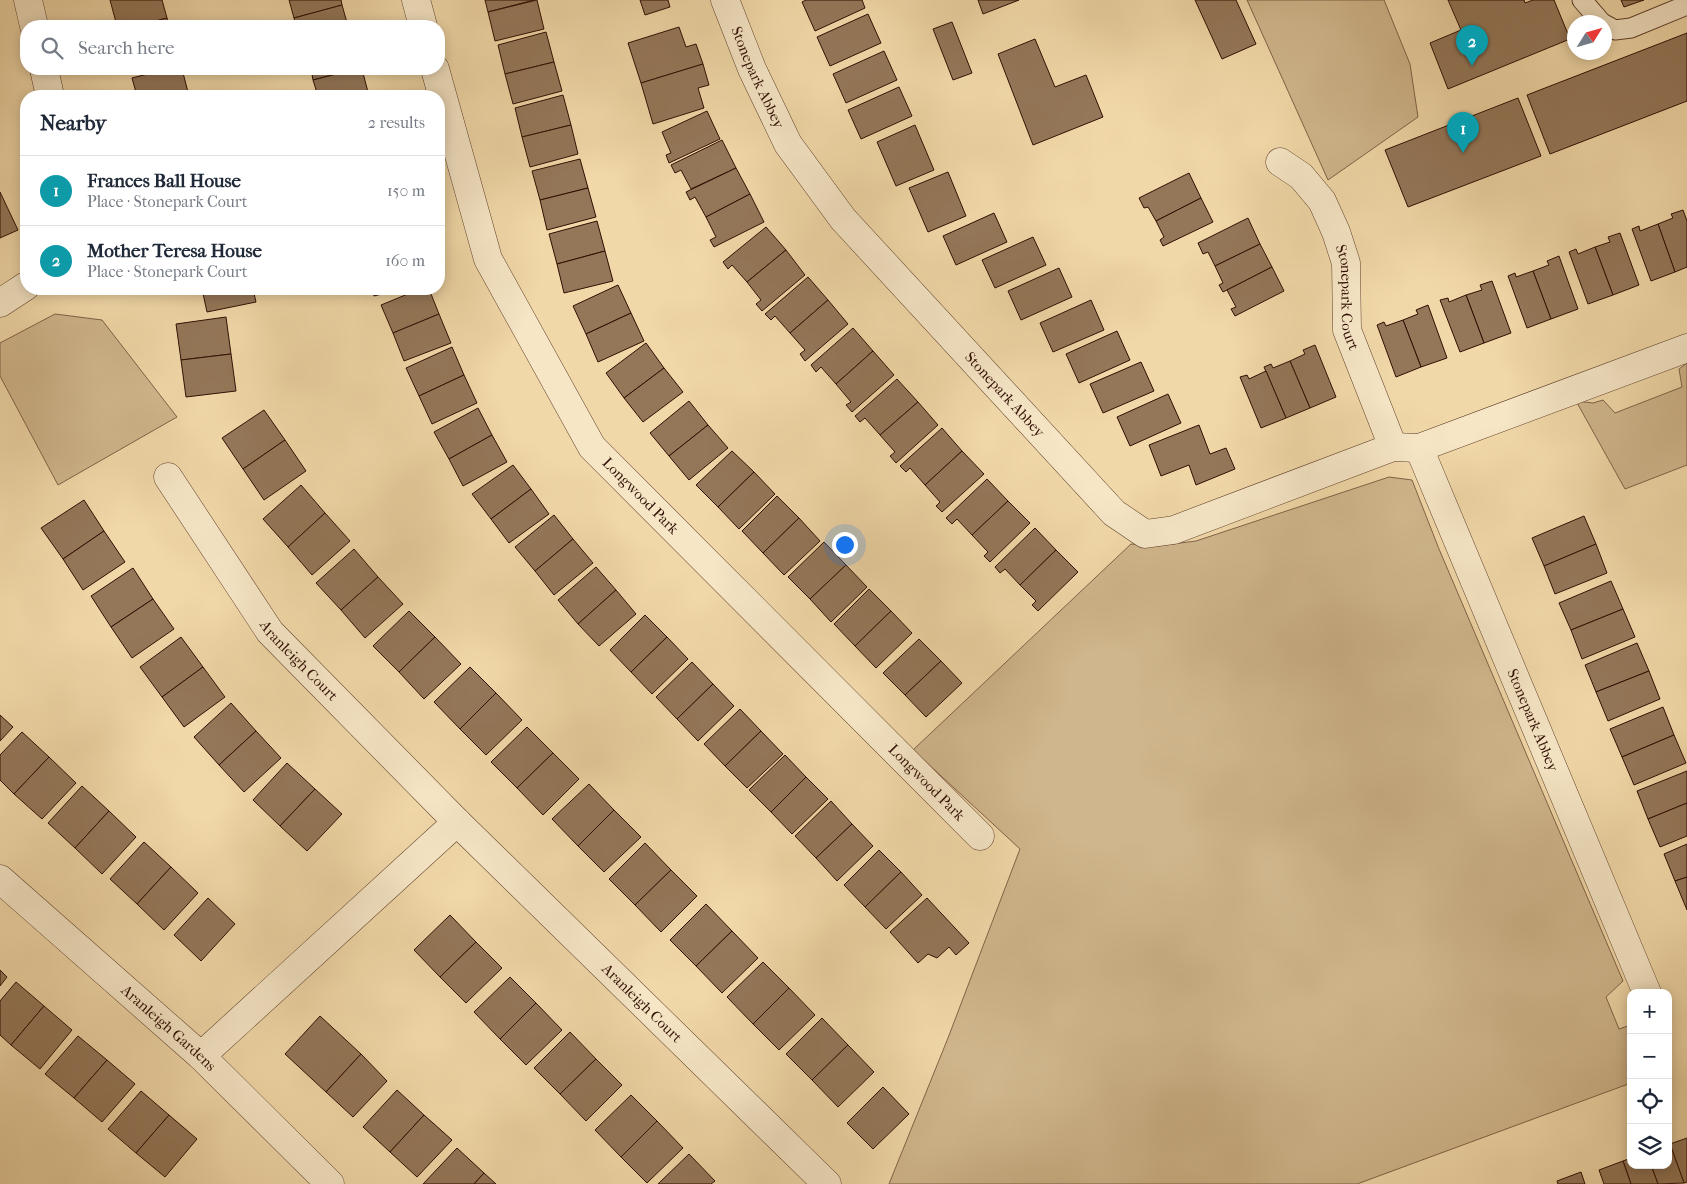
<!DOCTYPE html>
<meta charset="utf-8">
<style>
:root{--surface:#fff;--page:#f2f2f3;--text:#1f2937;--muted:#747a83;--line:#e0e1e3;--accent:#0f766e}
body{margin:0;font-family:"IM FELL French Canon",serif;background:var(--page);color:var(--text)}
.controls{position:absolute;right:15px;bottom:15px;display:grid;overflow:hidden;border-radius:10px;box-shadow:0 2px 12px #0003}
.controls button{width:45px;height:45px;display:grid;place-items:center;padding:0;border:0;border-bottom:1px solid var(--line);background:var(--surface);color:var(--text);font:25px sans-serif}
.compass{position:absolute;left:1567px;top:15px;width:45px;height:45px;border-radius:50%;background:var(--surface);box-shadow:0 2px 12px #0003;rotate:53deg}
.you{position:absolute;left:844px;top:544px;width:18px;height:18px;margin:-12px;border:4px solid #fff;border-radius:50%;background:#1a73e8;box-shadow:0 0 0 8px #1a73e833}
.badge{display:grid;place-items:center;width:32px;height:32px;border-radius:50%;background:var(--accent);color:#fff;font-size:16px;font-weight:700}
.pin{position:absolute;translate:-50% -41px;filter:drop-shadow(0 1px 2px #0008)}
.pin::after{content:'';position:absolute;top:26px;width:18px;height:15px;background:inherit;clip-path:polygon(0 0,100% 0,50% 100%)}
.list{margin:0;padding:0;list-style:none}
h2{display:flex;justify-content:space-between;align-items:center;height:65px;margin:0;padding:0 20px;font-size:21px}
h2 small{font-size:16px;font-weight:400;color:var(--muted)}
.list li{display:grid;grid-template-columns:32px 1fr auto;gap:15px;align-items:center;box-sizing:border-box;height:70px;padding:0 20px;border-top:1px solid var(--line)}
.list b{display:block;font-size:19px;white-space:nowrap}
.list p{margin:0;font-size:16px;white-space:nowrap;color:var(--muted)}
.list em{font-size:16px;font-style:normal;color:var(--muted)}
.icon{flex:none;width:28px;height:28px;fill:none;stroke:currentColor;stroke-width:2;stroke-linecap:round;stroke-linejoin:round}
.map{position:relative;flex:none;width:1687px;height:1184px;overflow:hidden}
.search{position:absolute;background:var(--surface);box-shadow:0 2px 12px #0003;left:20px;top:20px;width:425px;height:55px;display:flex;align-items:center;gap:12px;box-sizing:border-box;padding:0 18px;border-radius:20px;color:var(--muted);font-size:19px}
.panel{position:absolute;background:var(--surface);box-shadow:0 2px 12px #0003;left:20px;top:90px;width:425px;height:205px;border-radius:20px}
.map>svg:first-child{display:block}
.green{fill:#d0b68c;stroke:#806248}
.building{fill:#947759;stroke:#2f0e03}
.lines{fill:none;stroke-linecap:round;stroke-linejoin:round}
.lane-casing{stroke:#60402c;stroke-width:21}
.street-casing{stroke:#60402c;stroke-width:29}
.lane{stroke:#f6e6c6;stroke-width:19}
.street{stroke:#f6e6c6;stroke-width:28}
.labels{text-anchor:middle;stroke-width:5;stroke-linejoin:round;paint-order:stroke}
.street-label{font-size:15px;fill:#2f0e03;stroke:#f6e6c6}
</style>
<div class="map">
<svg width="1687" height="1184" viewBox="0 0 1687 1184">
<rect width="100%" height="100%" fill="#f1d8a8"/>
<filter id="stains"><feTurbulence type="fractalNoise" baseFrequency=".004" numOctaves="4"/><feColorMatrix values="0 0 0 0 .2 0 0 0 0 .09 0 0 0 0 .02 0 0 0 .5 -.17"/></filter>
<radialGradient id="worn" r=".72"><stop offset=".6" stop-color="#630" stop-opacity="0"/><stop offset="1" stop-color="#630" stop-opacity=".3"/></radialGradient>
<!-- green -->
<g class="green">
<polygon points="1247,0 1384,0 1410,64 1418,117 1328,180"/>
<polygon points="55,314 102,320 177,417 58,485 0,376 0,343"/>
<polygon points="1687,363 1687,465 1625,489 1576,401 1593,403 1603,400 1615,413 1682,387 1679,369"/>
<polygon points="1389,477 1412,480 1439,549 1623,981 1606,997 1619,1029 1631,1025 1631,1083 1357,1184 889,1184 948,1038 1020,849 913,750 1131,544 1157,546 1196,541"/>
</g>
<!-- building -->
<g class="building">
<polygon points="110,0 162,0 167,18 137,26 117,26"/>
<polygon points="289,0 341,0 342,5 294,18"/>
<polygon points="485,0 534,0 488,12"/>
<polygon points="537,0 544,29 495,41 488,12"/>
<polygon points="640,0 668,0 670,7 645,15"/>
<polygon points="806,0 862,0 865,8 815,31 802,2"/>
<polygon points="978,0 1019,0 983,14"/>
<polygon points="1195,0 1236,0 1256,44 1222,59"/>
<polygon points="1448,0 1524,0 1525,3 1533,0 1554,0 1570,39 1448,89 1430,43 1461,30"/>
<polygon points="1621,0 1644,0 1624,7"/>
<polygon points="342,5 348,26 296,26 294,18"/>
<polygon points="868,14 881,43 830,66 817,37"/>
<polygon points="167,18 169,26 137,26"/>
<polygon points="952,22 972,73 953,80 933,29"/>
<polygon points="679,27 686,47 696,44 703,64 641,83 628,43"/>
<polygon points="546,32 554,62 505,74 498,45"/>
<polygon points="1687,33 1687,101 1550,154 1527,95"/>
<polygon points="1035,39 1055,87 1086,75 1103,117 1033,145 998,54"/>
<polygon points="884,51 897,80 846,103 833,74"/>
<polygon points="554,62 562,91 513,104 505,74"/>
<polygon points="703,64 709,85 698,88 704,108 653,124 641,83"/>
<polygon points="167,69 182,69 189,96 137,96 132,78"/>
<polygon points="311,69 356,69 313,80"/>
<polygon points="356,69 362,69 369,96 318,96 313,80"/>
<polygon points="899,87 912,116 861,139 848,110"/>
<polygon points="563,95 571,125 522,137 515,108"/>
<polygon points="1518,98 1541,156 1408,207 1385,150"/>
<polygon points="707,111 720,139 669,163 666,155 671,153 662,132"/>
<polygon points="571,125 578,154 530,167 522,137"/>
<polygon points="915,125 934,170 896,186 877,142"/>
<polygon points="722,140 736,168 691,189 681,170 675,173 671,165"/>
<polygon points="580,159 588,188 540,200 532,171"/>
<polygon points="736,168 750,194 706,217 695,197 690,200 686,192"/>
<polygon points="948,172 966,216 928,232 909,188"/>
<polygon points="1189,173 1201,198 1156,221 1148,207 1144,208 1139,198"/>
<polygon points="588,188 596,217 547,230 540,200"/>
<polygon points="0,192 18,230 0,238"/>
<polygon points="750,194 764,222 714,247 710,240 716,237 706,217"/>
<polygon points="1201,198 1213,222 1163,246 1160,240 1164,237 1156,221"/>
<polygon points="1683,210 1687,221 1687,267 1675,272 1658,224 1673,218 1671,214"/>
<polygon points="994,213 1007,242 956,265 943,236"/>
<polygon points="1248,218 1260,244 1215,266 1208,252 1203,254 1198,243"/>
<polygon points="597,221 605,251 557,264 549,234"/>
<polygon points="1658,224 1675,272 1651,281 1632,229 1639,226 1640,231"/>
<polygon points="766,227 786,250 747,282 732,265 728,269 723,262"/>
<polygon points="1620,233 1639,285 1613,295 1595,247 1610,242 1608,237"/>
<polygon points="1033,237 1046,265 995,288 982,260"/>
<polygon points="1260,244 1272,267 1223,292 1219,285 1223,283 1215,266"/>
<polygon points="1595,247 1613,295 1588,304 1569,252 1576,249 1578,254"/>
<polygon points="786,250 805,275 762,311 756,304 761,300 747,282"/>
<polygon points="605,251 613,281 564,293 557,264"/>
<polygon points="1559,256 1578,309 1551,319 1533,271 1549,265 1547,261"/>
<polygon points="1272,267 1284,291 1235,316 1231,309 1236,307 1227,290"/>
<polygon points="1059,268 1072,297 1021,320 1008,291"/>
<polygon points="1533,271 1551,319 1527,328 1508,276 1515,273 1516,277"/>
<polygon points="808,277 828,300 790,333 775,316 771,320 765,314"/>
<polygon points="1492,281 1511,333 1484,343 1466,295 1482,290 1480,285"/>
<polygon points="618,285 631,313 586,334 573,306"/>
<polygon points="202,289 253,289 256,302 207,312"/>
<polygon points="372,289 401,289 374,296"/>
<polygon points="420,289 429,289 439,314 393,333 381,305"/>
<polygon points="1466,295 1484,343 1460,352 1440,300 1448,298 1449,302"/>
<polygon points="828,300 848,324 805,361 800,354 805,350 790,333"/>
<polygon points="1091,300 1104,330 1053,352 1040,323"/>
<polygon points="1428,305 1447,358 1421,367 1403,320 1418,314 1416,310"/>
<polygon points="631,313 644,341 598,362 586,334"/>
<polygon points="439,314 451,343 404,361 393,333"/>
<polygon points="226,317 231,354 181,360 176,324"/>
<polygon points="1403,320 1421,367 1396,377 1377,325 1384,322 1386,326"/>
<polygon points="853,328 873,351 836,384 821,367 816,372 811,365"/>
<polygon points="1117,331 1130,360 1079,383 1066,354"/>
<polygon points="646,343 664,368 624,398 606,373"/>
<polygon points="1315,345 1336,397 1310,408 1290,361 1305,354 1303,350"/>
<polygon points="452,347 464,375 419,396 406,368"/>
<polygon points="873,351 894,375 852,412 846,405 851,402 836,384"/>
<polygon points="231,354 236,391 186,397 181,360"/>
<polygon points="1290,361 1310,408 1286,418 1264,367 1271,364 1273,368"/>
<polygon points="1141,362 1154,391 1103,413 1090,384"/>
<polygon points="664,368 683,392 643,422 624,398"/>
<polygon points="1266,371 1286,418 1261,428 1240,377 1247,375 1249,379"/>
<polygon points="464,375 477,403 432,424 419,396"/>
<polygon points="897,379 918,402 880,435 865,418 860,422 855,416"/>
<polygon points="1168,394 1181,423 1130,446 1117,417"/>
<polygon points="689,401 708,425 669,456 650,433"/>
<polygon points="918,402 938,425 896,463 890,456 895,452 880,435"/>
<polygon points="478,408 492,435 449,459 434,432"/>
<polygon points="264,410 285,440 243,469 222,438"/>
<polygon points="708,425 728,448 689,480 669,456"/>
<polygon points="1199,425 1210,454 1226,448 1235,469 1196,485 1189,465 1161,476 1149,445"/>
<polygon points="942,428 962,451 925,485 910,468 906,472 900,466"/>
<polygon points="492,435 507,462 463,486 449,459"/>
<polygon points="285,440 306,471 264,500 243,469"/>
<polygon points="732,451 754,472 718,507 696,485"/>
<polygon points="962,451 984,474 942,512 936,506 940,502 925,485"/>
<polygon points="513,465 531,489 491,519 472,494"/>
<polygon points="754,472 775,494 739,529 718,507"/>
<polygon points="987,479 1008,501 972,535 957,519 952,524 946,518"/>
<polygon points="301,485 325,513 288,547 263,519"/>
<polygon points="531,489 549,514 509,543 491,519"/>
<polygon points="777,496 799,518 763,553 742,531"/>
<polygon points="84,500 104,531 63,559 41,528"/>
<polygon points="1008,501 1030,523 990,562 984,556 988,552 972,535"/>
<polygon points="325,513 350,541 312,575 288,547"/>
<polygon points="554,515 573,539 535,571 515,547"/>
<polygon points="1584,516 1596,544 1544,566 1532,538"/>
<polygon points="799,518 820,541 784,575 763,553"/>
<polygon points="1035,528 1056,550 1020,585 1005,569 1000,573 995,567"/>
<polygon points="104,531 125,562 83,590 63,559"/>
<polygon points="573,539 593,563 554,595 535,571"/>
<polygon points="824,542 846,565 810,599 788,577"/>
<polygon points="1596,544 1607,573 1555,594 1544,566"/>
<polygon points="354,549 378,577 341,610 316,583"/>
<polygon points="1056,550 1078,572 1038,611 1032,605 1036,601 1020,585"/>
<polygon points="846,565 867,587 831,622 810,599"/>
<polygon points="596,567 616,590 578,624 558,600"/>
<polygon points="133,568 153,599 111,627 91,596"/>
<polygon points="378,577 403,604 365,638 341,610"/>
<polygon points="1611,581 1623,609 1571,630 1559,603"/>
<polygon points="869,589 891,611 855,646 834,624"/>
<polygon points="616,590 636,614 599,646 578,624"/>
<polygon points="153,599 174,629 132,658 111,627"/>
<polygon points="1623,609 1635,637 1582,659 1571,630"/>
<polygon points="409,611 435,637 399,672 373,646"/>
<polygon points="891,611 912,633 876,668 855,646"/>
<polygon points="645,615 667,637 631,672 610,650"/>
<polygon points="181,637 203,667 162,697 140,667"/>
<polygon points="435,637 461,664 424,699 399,672"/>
<polygon points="667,637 688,659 652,694 631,672"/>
<polygon points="919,639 941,661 905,695 883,673"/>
<polygon points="1637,643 1649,671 1596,692 1585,665"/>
<polygon points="941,661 962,683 926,717 905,695"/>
<polygon points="692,662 713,684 677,719 656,697"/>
<polygon points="203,667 225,697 184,727 162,697"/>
<polygon points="470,667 496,693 460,729 434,702"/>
<polygon points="1649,671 1660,699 1608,721 1596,692"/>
<polygon points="713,684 734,706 698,741 677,719"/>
<polygon points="496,693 522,720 486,755 460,729"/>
<polygon points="231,703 256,731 219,765 194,737"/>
<polygon points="1663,707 1674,735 1622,757 1610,729"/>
<polygon points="740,709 761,731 725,766 704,744"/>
<polygon points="0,715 13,727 0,741"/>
<polygon points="527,727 553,753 517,788 491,762"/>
<polygon points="256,731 281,758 244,792 219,765"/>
<polygon points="761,731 783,754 747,788 725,766"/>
<polygon points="22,732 49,757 14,794 0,780 0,755"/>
<polygon points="1674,735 1686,763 1634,785 1622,757"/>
<polygon points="553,753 579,779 543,815 517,788"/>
<polygon points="785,755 806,777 771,812 749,790"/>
<polygon points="49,757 76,783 42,819 14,794"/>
<polygon points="287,763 315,789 280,826 253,800"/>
<polygon points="1687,771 1687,803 1648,819 1637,791"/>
<polygon points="806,777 828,799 792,834 771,812"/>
<polygon points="589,784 614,810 578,846 552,819"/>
<polygon points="82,786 109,811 75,848 48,823"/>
<polygon points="315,789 342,814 307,851 280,826"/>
<polygon points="831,801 852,824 816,858 795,836"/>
<polygon points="1687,803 1687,836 1660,847 1648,819"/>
<polygon points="614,810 641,837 604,872 578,846"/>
<polygon points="109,811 136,837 102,874 75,848"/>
<polygon points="852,824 873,846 837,881 816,858"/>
<polygon points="144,842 171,867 137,904 110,879"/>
<polygon points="645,843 671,870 635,905 609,879"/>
<polygon points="1687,844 1687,877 1675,881 1664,854"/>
<polygon points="879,850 901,872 865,907 844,885"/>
<polygon points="171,867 198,893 164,930 137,904"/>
<polygon points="671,870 697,896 661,932 635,905"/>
<polygon points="901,872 922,895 886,929 865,907"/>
<polygon points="1687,877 1687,910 1675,881"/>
<polygon points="208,898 235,924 201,961 174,935"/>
<polygon points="927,898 969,943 956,955 949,947 937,958 928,954 918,963 890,932"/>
<polygon points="706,904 732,931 696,966 670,940"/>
<polygon points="450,915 476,942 440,977 414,950"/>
<polygon points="732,931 758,958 722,993 696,966"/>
<polygon points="476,942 502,968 466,1003 440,977"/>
<polygon points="763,962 789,988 753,1024 727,997"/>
<polygon points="0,970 7,977 0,986"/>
<polygon points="510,977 536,1003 500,1039 474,1012"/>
<polygon points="16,982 44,1006 11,1045 0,1035 0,1001"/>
<polygon points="789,988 815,1015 779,1050 753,1024"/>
<polygon points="536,1003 562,1030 526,1065 500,1039"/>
<polygon points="44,1006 72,1030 40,1069 11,1045"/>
<polygon points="320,1016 361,1054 326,1092 285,1054"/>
<polygon points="822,1018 848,1045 812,1080 786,1054"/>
<polygon points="570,1032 596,1059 560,1094 534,1068"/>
<polygon points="78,1036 107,1060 74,1098 45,1074"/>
<polygon points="848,1045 874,1072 838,1107 812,1080"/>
<polygon points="361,1054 387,1081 353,1117 326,1092"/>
<polygon points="596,1059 622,1085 586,1121 560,1094"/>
<polygon points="107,1060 135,1084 102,1122 74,1098"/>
<polygon points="883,1087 909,1114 873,1149 847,1123"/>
<polygon points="397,1090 424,1115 390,1152 363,1127"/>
<polygon points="141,1091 169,1115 136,1153 108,1129"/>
<polygon points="631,1095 657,1121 621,1157 595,1130"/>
<polygon points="169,1115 197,1139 165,1177 136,1153"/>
<polygon points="424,1115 452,1140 417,1177 390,1152"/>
<polygon points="657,1121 683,1148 647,1183 621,1157"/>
<polygon points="1687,1138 1687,1182 1684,1183 1670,1144"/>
<polygon points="1668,1144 1670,1144 1684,1183 1658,1184 1651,1165 1668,1165"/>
<polygon points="457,1148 484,1173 474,1184 423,1184"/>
<polygon points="689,1154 715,1181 711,1184 658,1184"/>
<polygon points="1631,1158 1631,1165 1651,1165 1658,1184 1631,1184 1623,1161"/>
<polygon points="1623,1161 1631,1184 1604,1184 1599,1170"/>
<polygon points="1581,1172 1585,1184 1558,1184 1557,1181"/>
<polygon points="484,1173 496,1184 474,1184"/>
</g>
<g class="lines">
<defs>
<g id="lane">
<polyline points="1582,0 1601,22"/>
<polyline points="1604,24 1615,30 1631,28 1687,5"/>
</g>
<g id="street">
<polyline points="28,0 34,26"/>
<polyline points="416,0 423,26"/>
<path id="s1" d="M725,0L752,69L788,144L843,219L1114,513L1145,534L1174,530L1393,447L1419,448L1687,348"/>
<polyline points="44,69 50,96"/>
<path id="s2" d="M435,69L488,259L592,447L980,836"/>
<path id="s3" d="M1280,162L1301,176L1322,201L1336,232L1346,263L1347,330L1393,447"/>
<polyline points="0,303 26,286"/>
<path id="s4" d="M1419,448L1647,993"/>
<path id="s5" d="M168,477L270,632L457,822L827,1184"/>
<path id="s6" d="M0,879L201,1056L330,1184"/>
<polyline points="201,1056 457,822"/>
</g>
</defs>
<!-- lane casing -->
<use href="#lane" class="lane-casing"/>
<!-- street casing -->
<use href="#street" class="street-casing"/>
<!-- lane -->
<use href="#lane" class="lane"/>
<!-- street -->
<use href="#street" class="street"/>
</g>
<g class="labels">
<!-- street labels -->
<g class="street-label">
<text dy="5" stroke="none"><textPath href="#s1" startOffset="84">Stonepark Abbey</textPath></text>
<text dy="5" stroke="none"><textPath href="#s3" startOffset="159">Stonepark Court</textPath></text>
<text dy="5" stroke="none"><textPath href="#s1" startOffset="489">Stonepark Abbey</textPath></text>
<text dy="5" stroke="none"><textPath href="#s2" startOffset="481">Longwood Park</textPath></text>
<text dy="5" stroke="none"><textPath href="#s5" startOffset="226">Aranleigh Court</textPath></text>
<text dy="5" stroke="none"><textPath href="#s4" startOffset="295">Stonepark Abbey</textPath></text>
<text dy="5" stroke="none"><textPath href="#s2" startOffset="886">Longwood Park</textPath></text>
<text dy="5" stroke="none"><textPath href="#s5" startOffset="711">Aranleigh Court</textPath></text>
<text dy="5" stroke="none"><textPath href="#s6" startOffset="225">Aranleigh Gardens</textPath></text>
</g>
</g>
<rect width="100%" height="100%" filter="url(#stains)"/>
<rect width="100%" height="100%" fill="url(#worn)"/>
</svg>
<div class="controls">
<button>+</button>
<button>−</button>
<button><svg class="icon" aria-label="locate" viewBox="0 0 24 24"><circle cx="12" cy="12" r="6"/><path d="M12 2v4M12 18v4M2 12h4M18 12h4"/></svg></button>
<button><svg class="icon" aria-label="layers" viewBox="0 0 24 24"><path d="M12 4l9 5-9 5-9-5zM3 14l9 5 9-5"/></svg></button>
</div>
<svg class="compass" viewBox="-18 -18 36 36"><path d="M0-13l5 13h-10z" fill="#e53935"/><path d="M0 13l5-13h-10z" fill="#747a83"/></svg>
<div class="you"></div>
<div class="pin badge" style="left:1463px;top:153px;background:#0f9aa8">1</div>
<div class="pin badge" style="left:1472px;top:66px;background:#0f9aa8">2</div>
<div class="search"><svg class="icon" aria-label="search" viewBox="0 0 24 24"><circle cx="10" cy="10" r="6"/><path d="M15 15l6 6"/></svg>Search here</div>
<section class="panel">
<h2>Nearby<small>2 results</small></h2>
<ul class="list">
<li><span class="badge" style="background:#0f9aa8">1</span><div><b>Frances Ball House</b><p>Place · Stonepark Court</p></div><em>150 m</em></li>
<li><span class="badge" style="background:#0f9aa8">2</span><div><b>Mother Teresa House</b><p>Place · Stonepark Court</p></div><em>160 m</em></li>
</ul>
</section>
</div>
